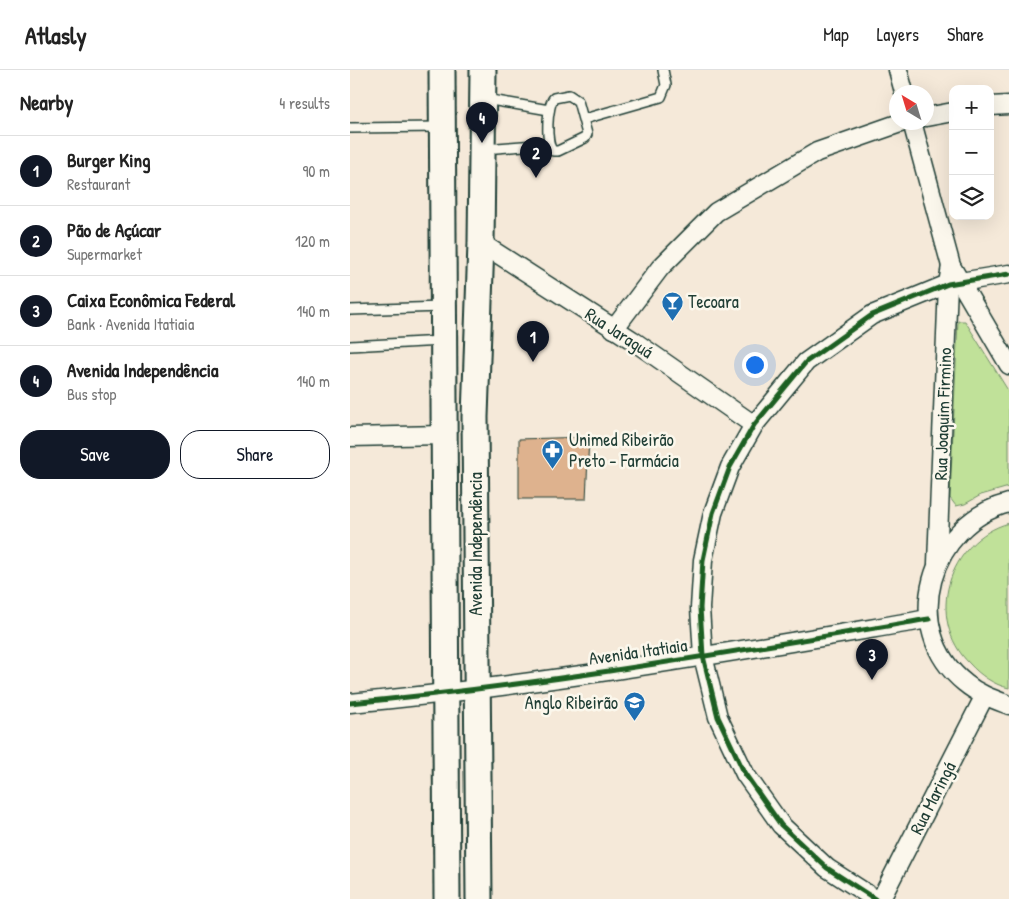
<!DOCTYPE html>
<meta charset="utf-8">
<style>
:root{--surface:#fff;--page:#f6f6f6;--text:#222;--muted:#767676;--line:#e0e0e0;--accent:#111827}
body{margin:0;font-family:"Patrick Hand",sans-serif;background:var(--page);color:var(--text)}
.controls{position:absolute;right:15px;top:15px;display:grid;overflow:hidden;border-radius:10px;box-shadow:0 5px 20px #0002}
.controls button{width:45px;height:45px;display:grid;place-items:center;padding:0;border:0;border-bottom:1px solid var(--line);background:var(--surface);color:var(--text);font:25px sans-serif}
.compass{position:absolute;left:539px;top:15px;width:45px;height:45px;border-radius:50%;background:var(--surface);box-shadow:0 5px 20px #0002;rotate:322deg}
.you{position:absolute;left:404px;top:294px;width:18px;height:18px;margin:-12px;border:4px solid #fff;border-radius:50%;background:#1a73e8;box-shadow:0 0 0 8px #1a73e833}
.badge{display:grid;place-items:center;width:32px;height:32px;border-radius:50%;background:var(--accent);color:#fff;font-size:16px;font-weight:700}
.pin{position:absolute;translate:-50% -41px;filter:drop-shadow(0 1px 2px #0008)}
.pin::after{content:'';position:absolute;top:26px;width:18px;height:15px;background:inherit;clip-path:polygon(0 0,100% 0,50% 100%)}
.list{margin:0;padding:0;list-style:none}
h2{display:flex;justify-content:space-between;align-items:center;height:65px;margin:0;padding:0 20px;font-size:21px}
h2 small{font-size:16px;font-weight:400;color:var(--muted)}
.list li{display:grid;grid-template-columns:32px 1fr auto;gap:15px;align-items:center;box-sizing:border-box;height:70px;padding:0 20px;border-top:1px solid var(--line)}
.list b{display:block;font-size:19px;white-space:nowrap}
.list p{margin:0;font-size:16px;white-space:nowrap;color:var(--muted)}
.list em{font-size:16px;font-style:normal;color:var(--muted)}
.actions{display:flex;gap:10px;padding:15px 20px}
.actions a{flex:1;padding:11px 0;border:1px solid var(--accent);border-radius:20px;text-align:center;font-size:18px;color:var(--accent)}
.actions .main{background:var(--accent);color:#fff}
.icon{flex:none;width:28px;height:28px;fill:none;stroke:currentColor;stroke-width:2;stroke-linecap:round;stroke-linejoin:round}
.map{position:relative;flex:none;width:659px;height:829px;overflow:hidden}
header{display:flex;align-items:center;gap:30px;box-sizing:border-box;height:70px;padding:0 25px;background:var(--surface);border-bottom:1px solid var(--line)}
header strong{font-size:24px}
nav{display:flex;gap:28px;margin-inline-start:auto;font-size:18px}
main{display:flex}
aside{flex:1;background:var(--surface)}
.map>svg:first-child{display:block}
.green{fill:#c0e199;stroke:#708f66}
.building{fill:#deb28e;stroke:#1f3d34}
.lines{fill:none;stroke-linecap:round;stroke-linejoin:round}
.lane-casing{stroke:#1f3d34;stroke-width:12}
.street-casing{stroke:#1f3d34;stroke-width:21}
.secondary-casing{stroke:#1f3d34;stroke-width:29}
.lane{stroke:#fbf7ec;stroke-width:9}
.street{stroke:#fbf7ec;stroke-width:18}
.secondary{stroke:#fbf7ec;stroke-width:25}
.cycleway-casing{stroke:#fbf7ec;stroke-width:8}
.cycleway{stroke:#1b5e20;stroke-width:5}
.labels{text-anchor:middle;stroke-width:5;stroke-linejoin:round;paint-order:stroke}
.poi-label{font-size:18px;fill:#1f3d34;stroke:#fbf7ec;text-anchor:start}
.street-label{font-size:18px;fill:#1f3d34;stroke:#fbf7ec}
</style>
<header>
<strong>Atlasly</strong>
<nav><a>Map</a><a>Layers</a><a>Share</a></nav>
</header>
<main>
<aside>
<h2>Nearby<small>4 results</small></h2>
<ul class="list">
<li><span class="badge">1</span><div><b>Burger King</b><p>Restaurant</p></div><em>90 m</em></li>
<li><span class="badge">2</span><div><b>Pão de Açúcar</b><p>Supermarket</p></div><em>120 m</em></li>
<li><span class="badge">3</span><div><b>Caixa Econômica Federal</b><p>Bank · Avenida Itatiaia</p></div><em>140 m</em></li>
<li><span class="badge">4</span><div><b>Avenida Independência</b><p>Bus stop</p></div><em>140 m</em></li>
</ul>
<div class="actions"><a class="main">Save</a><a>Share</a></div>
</aside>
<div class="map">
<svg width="659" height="829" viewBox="0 0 659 829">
<rect width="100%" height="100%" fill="#f5e9d9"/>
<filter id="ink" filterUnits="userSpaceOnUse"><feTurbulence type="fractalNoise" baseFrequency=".02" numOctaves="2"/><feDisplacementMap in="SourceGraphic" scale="10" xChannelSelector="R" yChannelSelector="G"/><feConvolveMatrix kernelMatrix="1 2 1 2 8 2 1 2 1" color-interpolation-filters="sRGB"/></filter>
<g filter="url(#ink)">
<!-- green -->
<g class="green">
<polygon points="608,251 615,251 659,322 659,417 631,425 615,434 606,436 600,428"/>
<path d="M659,453V618C644,615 630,605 620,594C574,549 598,470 659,453Z"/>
</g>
<!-- building -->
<polygon class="building" points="239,367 236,429 169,429 169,369"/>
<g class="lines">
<defs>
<g id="lane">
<path d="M219,25L228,31L237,64L235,68L208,81H203C195,74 197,35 204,28Z"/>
<polyline points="135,29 199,40"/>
<polyline points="234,49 311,27 316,15 313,0"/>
<polyline points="0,58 92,57"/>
<polyline points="134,79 199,74"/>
<polyline points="0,240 92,237"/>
<polyline points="0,276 92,271"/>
</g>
<g id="street">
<polyline points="548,0 554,22"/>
<polyline points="640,36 659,35"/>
<polyline points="576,47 603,42"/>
<polyline points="562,52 601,196 659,295"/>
<polyline points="131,173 282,270 404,355"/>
<polyline points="264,259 310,198 366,142 467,82 553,52"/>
<polyline points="0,367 93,365"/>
<path d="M659,433C580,453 548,559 615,613C628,624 643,629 659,635"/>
<polyline points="587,493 598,214 601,196"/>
<path d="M0,633C194,615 387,581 579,549"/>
<polyline points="525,829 477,798 431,755 395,704 368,647 353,586 350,538 353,490 363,443 380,397 404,355 456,292 522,245 598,214 659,204"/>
<polyline points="531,829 634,627"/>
</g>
<g id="secondary">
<polyline points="92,0 97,829"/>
<polyline points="129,829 125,347 131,173 133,0"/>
</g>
</defs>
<!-- lane casing -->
<use href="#lane" class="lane-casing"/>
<!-- street casing -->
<use href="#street" class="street-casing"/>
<!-- secondary casing -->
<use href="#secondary" class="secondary-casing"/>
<!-- lane -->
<use href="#lane" class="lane"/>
<!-- street -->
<use href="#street" class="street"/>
<!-- secondary -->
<use href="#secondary" class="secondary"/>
<defs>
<g id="cycleway">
<path d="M0,633C194,615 387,581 579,549"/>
<polyline points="525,829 477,798 431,755 395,704 368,647 353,586 350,538 353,490 363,443 380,397 404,355 456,292 522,245 598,214 659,204"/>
</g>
</defs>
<!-- cycleway casing -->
<use href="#cycleway" class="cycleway-casing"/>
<!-- cycleway -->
<use href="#cycleway" class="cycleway"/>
</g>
</g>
<!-- icons -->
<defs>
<symbol id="bar-pin" viewBox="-11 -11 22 30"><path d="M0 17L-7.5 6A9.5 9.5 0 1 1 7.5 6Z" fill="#1f6fb2" stroke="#fbf7ec"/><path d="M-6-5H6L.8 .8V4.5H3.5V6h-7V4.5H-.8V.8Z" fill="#fff"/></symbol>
<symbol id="pharmacy-pin" viewBox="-11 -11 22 30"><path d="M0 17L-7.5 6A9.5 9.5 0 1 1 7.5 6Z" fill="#1f6fb2" stroke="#fbf7ec"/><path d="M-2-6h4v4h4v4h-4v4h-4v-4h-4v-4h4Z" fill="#fff"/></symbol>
<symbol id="school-pin" viewBox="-11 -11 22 30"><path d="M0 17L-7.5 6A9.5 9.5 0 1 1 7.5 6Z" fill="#1f6fb2" stroke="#fbf7ec"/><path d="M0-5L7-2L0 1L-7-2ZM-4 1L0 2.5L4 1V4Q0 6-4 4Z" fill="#fff"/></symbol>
</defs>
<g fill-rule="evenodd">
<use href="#bar-pin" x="310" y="220" width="25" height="34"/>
<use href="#pharmacy-pin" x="190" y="368" width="25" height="34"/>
<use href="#school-pin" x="272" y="620" width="25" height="34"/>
</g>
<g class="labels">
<!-- poi labels -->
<g class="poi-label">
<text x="338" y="238">Tecoara</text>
<text x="219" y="376">Unimed Ribeirão<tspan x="219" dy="21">Preto - Farmácia</tspan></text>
<text x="268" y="639" text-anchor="end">Anglo Ribeirão</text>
</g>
<!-- street labels -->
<g class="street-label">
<text transform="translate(269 263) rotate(33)" y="6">Rua Jaraguá</text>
<text transform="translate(593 344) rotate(-88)" y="6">Rua Joaquim Firmino</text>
<text transform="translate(126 474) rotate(-90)" y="6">Avenida Independência</text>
<text transform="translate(288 582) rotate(-8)" y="6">Avenida Itatiaia</text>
<text transform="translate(583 728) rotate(-63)" y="6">Rua Maringá</text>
</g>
</g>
</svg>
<div class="controls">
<button>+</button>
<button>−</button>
<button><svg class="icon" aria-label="layers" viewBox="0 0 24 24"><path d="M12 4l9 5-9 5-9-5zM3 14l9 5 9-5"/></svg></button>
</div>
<svg class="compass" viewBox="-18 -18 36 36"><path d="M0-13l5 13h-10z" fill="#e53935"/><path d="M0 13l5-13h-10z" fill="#767676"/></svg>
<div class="you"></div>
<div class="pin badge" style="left:183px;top:292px">1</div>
<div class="pin badge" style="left:186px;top:108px">2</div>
<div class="pin badge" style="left:522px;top:610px">3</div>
<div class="pin badge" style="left:132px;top:73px">4</div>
</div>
</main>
